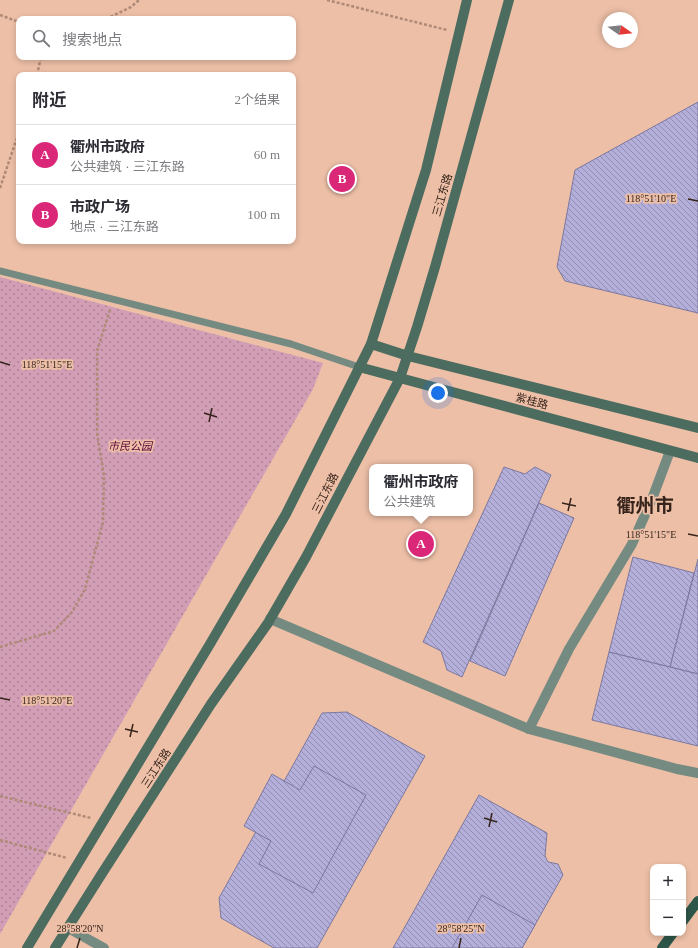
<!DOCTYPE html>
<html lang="zh">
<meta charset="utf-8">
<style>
:root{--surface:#fff;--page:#f2f2f3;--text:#2b2b33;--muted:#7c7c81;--line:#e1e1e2;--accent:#db2777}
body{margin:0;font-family:"Times New Roman","Noto Sans SC",serif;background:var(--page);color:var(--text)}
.controls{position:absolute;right:12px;bottom:12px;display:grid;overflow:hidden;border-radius:8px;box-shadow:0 2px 6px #0003}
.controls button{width:36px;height:36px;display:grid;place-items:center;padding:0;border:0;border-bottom:1px solid var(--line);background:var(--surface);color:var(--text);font:20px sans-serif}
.compass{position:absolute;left:602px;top:12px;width:36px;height:36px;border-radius:50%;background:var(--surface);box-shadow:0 2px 6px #0003;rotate:104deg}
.you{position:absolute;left:438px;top:393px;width:14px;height:14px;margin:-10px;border:3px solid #fff;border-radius:50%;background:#1a73e8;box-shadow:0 0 0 6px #1a73e833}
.badge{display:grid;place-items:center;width:26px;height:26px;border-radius:50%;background:var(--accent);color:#fff;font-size:13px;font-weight:700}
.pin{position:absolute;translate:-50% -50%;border:2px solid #fff;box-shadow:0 1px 4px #0006}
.popup{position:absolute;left:369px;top:464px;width:104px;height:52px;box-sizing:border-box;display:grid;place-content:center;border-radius:8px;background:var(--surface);filter:drop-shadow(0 1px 3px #0005);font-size:13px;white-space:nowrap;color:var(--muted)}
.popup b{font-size:15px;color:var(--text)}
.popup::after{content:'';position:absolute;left:50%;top:100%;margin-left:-8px;border:8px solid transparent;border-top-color:var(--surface)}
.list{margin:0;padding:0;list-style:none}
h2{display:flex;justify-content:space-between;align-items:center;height:52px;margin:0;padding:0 16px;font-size:17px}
h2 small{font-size:13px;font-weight:400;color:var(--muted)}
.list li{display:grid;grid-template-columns:26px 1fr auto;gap:12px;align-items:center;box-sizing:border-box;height:60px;padding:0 16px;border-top:1px solid var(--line)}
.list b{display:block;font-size:15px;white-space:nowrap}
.list p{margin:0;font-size:13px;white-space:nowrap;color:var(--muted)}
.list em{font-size:13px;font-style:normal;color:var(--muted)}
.icon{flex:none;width:22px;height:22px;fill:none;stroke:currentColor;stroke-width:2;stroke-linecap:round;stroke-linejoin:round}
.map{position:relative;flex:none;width:698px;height:948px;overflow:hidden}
.search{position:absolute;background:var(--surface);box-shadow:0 2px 6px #0003;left:16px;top:16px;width:280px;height:44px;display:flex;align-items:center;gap:10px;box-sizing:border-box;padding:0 14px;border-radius:8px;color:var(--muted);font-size:15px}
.panel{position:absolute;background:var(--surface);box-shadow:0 2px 6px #0003;left:16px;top:72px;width:280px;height:172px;border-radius:8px}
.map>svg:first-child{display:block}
.park{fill:url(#park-dots)}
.building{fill:url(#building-back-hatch);stroke:#7c78a0}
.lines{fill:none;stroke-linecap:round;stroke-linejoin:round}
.path{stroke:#af8a77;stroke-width:2.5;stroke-dasharray:3 2;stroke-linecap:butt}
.service{stroke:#758b82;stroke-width:7}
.minor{stroke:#758b82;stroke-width:10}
.secondary{stroke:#4c6c60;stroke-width:10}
.primary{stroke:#2d5648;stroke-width:10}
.ticks{fill:none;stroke:#36241b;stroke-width:1.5}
.labels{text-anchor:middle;stroke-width:3.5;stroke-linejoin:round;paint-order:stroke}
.street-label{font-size:11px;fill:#36241b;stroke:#edbfa7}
.park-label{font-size:11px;font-style:italic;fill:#5b063b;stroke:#edbfa7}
.town-label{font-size:19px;font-weight:bold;fill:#36241b;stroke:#edbfa7}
.ticks-label{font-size:10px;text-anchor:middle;fill:#36241b;stroke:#edbfa7;stroke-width:3.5;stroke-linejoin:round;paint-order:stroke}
</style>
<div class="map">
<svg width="698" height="948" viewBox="0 0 698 948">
<defs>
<pattern id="park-dots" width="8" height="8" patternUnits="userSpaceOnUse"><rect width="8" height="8" fill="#d19eb6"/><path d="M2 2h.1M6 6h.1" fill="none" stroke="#aa8193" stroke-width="1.8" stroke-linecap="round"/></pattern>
<pattern id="building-back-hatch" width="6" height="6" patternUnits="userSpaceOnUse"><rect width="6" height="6" fill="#b3afda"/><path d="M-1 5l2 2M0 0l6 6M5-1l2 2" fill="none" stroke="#928eb0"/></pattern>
</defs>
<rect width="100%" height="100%" fill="#edbfa7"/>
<!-- park -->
<polygon class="park" points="0,277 323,363 313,389 0,934"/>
<!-- building -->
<g class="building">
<polygon points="698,102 698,313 565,281 557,267 575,170"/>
<polygon points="504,467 525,474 535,467 551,475 462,677 447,670 441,651 423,642"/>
<polygon points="539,503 574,518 505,676 470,661"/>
<polygon points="633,557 694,573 670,667 609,652"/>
<polygon points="698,559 698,674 670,667"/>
<polygon points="609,652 698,674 698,746 592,720"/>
<polygon points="347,712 425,756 317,948 274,948 221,918 219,898 322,713"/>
<polygon points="314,766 366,795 313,893 259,864 271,841 244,826 272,774 300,790"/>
<polygon points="479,795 547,833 545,856 548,862 558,864 563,875 522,948 393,948"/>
<polygon points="482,895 535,925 522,948 452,948"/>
</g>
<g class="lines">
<!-- path -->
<g class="path">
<polyline points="327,0 447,30"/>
<polyline points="0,15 19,22"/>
<polyline points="106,19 131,7 139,0"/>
<polyline points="37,75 41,57"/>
<polyline points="0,188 19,132"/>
<polyline points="0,647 54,631 72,612 85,589 103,522 104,476 97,433 97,351 110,310"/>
<polyline points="0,796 91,818"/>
<polyline points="0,840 67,858"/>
</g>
<!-- service -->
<polyline class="service" points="0,271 291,344 359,367"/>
<!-- minor -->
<g class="minor">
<polyline points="270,619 529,729 677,769 698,773"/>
<polyline points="529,729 569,649 632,544 652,499 670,451"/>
<polyline points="68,928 104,948"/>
</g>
<!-- secondary -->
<g class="secondary">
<polyline points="371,344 408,356 698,428"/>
<polyline points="359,367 698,458"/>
<polyline points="27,948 210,644 286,514 371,344 426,170 467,0"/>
<polyline points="55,948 101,875 211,704 268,623 306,557 400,378 417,327 435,267 509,0"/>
</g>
<!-- primary -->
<g class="primary">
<polyline points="683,921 698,901"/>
<polyline points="662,948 673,933"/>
</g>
</g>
<!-- ticks -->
<path class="ticks" d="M688,199L698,201M0,362L10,365M204,413L217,417M209,422L212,408M562,503L576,506M568,511L571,498M688,534L698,536M0,698L10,700M125,729L138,732M130,737L133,724M484,818L497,822M489,827L492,813M77,948L80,938M459,948L461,938"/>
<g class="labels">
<!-- street labels -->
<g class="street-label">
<text transform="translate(442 195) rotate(-74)" y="4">三江东路</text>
<text transform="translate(532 401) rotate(15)" y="4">紫桂路</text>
<text transform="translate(325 493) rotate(-63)" y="4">三江东路</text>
<text transform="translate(156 768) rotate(-57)" y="4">三江东路</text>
</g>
<!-- park labels -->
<g class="park-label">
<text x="130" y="450">市民公园</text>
</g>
<!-- town labels -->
<g class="town-label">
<text x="645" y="512">衢州市</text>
</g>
</g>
<g class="ticks-label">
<text x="651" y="202">118°51'10"E</text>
<text x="47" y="368">118°51'15"E</text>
<text x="651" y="538">118°51'15"E</text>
<text x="47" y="704">118°51'20"E</text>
<text x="80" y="932">28°58'20"N</text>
<text x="461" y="932">28°58'25"N</text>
</g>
</svg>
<div class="controls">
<button>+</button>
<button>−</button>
</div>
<svg class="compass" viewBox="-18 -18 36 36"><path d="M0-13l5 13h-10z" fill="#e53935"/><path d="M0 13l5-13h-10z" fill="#7c7c81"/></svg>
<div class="you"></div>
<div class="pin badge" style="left:421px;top:544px">A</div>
<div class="popup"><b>衢州市政府</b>公共建筑</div>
<div class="pin badge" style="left:342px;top:179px">B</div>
<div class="search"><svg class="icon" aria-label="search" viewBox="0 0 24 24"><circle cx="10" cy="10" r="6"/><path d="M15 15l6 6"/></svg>搜索地点</div>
<section class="panel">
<h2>附近<small>2个结果</small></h2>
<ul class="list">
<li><span class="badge">A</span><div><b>衢州市政府</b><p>公共建筑 · 三江东路</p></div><em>60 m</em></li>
<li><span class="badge">B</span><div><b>市政广场</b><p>地点 · 三江东路</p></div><em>100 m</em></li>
</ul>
</section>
</div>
